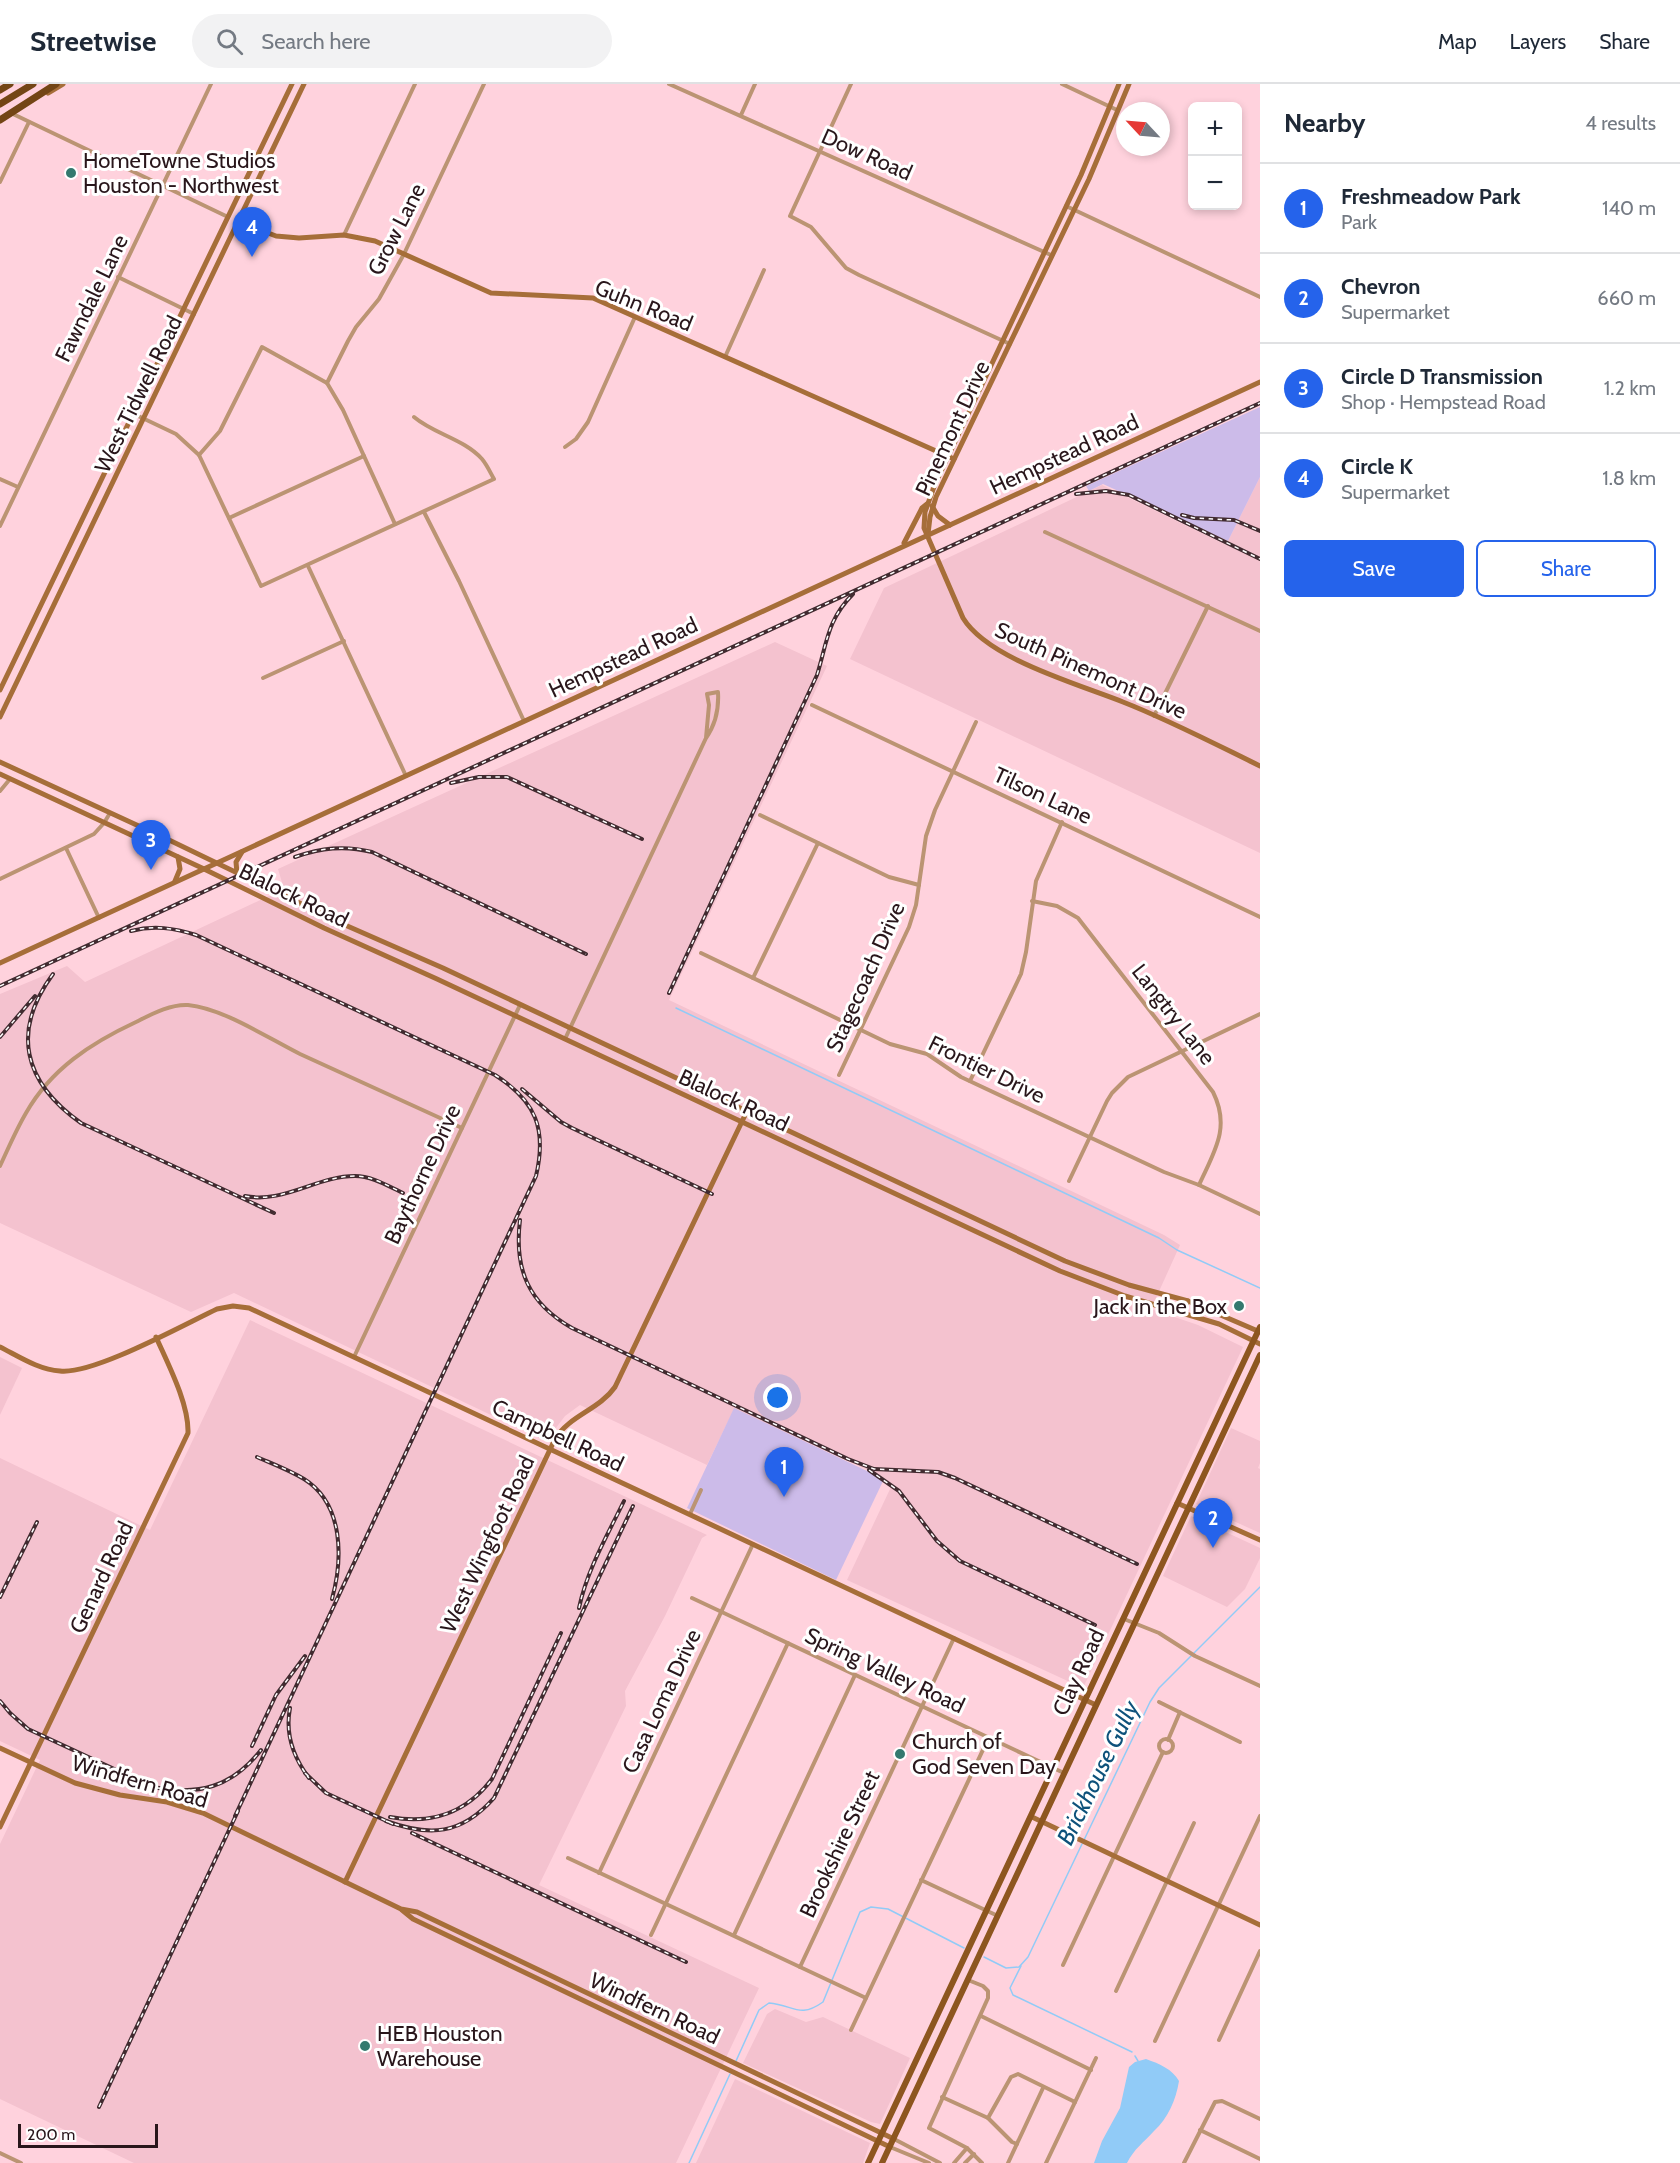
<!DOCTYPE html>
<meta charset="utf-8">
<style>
:root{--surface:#fff;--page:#f2f2f3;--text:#1f2937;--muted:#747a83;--line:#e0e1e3;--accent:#2563eb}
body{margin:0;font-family:Cabin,sans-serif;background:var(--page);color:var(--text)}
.controls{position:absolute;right:18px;top:18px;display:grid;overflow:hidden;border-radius:9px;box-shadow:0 3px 9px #0003}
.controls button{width:54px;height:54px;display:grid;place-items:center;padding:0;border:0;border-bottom:2px solid var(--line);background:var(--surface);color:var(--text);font:30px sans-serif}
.compass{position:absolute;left:1116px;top:18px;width:54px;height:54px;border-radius:50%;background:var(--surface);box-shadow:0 3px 9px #0003;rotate:296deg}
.scale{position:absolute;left:18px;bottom:15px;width:140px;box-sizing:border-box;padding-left:6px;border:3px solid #29161b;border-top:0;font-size:16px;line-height:21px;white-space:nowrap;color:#29161b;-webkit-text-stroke:4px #fff;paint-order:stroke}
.you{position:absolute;left:778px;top:1314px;width:21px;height:21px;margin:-15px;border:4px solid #fff;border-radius:50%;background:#1a73e8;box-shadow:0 0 0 9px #1a73e833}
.badge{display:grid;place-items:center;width:39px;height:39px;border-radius:50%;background:var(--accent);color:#fff;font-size:20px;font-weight:700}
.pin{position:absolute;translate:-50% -50px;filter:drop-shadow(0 2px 3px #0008)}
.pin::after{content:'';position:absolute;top:32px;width:21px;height:18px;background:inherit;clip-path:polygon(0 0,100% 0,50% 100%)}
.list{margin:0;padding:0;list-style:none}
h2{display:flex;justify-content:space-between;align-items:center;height:78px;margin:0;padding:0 24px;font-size:26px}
h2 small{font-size:20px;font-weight:400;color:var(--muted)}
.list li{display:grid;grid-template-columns:39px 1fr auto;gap:18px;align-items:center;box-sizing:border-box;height:90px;padding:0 24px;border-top:2px solid var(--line)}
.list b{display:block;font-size:22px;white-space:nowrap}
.list p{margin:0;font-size:20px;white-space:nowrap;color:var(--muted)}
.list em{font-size:20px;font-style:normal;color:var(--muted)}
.actions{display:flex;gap:12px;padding:18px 24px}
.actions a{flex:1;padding:14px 0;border:2px solid var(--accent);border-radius:9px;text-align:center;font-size:21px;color:var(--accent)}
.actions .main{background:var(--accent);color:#fff}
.icon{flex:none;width:33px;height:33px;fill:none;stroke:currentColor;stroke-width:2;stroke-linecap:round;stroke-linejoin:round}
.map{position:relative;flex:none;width:1260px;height:2079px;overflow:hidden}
header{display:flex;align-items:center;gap:36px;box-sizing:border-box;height:84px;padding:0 30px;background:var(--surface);border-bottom:2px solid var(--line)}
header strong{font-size:28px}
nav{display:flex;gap:33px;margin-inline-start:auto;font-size:21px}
.search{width:420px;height:54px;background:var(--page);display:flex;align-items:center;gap:15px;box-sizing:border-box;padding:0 21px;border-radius:33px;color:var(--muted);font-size:22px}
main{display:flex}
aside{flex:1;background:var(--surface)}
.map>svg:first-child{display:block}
.built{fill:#f4c2cf}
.green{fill:#ccbbe9}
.water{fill:#91cbf7}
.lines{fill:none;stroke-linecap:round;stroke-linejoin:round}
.stream{stroke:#91cbf7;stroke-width:1.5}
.street{stroke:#bb9473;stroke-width:4}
.secondary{stroke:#a66e39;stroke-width:5}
.primary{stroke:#8d561f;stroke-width:6}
.highway{stroke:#734515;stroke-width:7}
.rail-casing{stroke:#412b30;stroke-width:4}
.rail{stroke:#fff;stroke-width:1.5;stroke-dasharray:4.5;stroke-linecap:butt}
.poi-dot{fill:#34796e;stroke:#fff;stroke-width:2}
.labels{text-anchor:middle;stroke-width:6;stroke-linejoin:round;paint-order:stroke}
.street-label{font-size:22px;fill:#29161b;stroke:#fff}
.poi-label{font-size:22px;fill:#29161b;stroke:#fff;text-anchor:start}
.water-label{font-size:24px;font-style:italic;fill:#0e527b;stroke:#fff}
</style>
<header>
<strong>Streetwise</strong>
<div class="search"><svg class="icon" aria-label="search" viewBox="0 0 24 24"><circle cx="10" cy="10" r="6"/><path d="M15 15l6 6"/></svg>Search here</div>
<nav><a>Map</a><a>Layers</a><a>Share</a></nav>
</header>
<main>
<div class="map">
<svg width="1260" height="2079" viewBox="0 0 1260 2079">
<rect width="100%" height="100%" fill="#ffd2dd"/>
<!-- built -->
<g class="built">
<polygon points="1260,393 1260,769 850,575 884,504 1102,401 1226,461"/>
<polygon points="775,558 827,582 669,916 1164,1151 1180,1161 1151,1225 1198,1241 1243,1263 1083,1604 847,1496 891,1403 884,1395 872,1388 734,1325 707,1381 580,1321 565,1332 546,1357 234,1209 191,1228 0,1139 0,910 67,882 85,898 284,805 278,785"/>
<polygon points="250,1236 707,1451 702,1454 665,1532 625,1607 626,1622 539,1801 759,1904 676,2079 134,2079 0,2015 0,1760 40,1676 0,1657 0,1374 150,1446"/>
<polygon points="0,1273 22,1284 0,1331"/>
<polygon points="1231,1344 1260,1357 1260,1379 1258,1384 1260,1385 1260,1449 1196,1420"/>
<polygon points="1191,1432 1260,1464 1260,1474 1245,1505 1227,1523 1163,1492"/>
<polygon points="775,1925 806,1938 823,1933 910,1974 880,2040 871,2038 743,1979 767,1930"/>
<polygon points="735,1995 870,2059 863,2079 696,2079"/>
</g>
<!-- green -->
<g class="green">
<polygon points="1260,323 1260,393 1228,457 1103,400 1089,407 1086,402"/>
<polygon points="734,1324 884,1395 836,1496 687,1424"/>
</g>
<!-- water -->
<path class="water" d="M1146,1975C1160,1980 1172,1985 1179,1997C1176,2016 1168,2034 1154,2047C1144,2058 1134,2065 1127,2079H1094L1102,2057L1120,2024L1129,1983L1135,1978Z"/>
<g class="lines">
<!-- stream -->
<g class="stream">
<polyline points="676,924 1159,1154 1177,1166 1260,1204"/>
<polyline points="1194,1569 1260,1503"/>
<polyline points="1084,1756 1150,1618 1159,1604 1191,1572"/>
<polyline points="984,1873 1006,1884 1019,1883 1028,1873 1082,1760"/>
<polyline points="1021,1882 1010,1904 1013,1911 1132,1968"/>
<polyline points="1135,1972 1138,1977"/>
<path d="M736,1977L759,1926L769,1919C794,1921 799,1935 823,1918L860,1828L871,1823L888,1825L964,1864"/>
<polyline points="689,2079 730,1990"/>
</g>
<!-- street -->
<g class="street">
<polyline points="669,0 1051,171"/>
<polyline points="851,0 790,132 811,143 846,184 859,191 1010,260"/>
<polyline points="1062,0 1117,26"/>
<polyline points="13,30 228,133"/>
<polyline points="741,31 755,0"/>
<polyline points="0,98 29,38"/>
<polyline points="1066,122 1260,213"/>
<polyline points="344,151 415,0"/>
<polyline points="118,193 194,230"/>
<polyline points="725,273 764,186"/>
<polyline points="327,299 348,257 356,243 379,215 404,170 484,0"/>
<path d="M134,330L176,350L199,371L261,502L494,395C490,388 487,381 482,375C464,355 434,350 414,333"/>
<polyline points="565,363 576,355 588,338 635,233"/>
<polyline points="199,371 220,347 262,263 327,299 343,326 395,440"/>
<polyline points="0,395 18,403"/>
<polyline points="424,428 459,497 524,637"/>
<polyline points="229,434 364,372"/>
<polyline points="0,442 211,0"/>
<polyline points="1045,448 1260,547"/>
<polyline points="308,482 406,692"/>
<polyline points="263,594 344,557"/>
<polyline points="812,621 1260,833"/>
<polyline points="1154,632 1208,522"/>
<polyline points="0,707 10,695"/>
<polyline points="760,731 889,793 919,801"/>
<polyline points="66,764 99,834"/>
<polyline points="0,795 94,750 104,739 110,729"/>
<path d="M1032,817L1057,822L1078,834L1213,1008C1231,1044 1214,1068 1199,1101"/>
<polyline points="701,869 890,960 927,970 961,993 1164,1088 1199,1101 1260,1130"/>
<polyline points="753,894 818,759"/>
<path d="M565,955L706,654C716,640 719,625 718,608L707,610L709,621L706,654"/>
<polyline points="839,991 909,843 916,821 926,752 935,726 976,638"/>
<polyline points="970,997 1021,890 1026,868 1036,797 1062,738"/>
<path d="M0,1082C8,1065 16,1046 26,1029C51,985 91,959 136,938C152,930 170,920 188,921C222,924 268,954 300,970C354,995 408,1019 462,1044"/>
<polyline points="1069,1097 1107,1017 1112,1009 1128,993 1260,930"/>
<polyline points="354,1273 520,921"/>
<polyline points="690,1430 701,1406"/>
<polyline points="692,1514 1064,1689"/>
<polyline points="1124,1535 1159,1549 1195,1572 1260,1602"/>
<polyline points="1159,1618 1240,1658"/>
<circle cx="1166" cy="1662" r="7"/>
<polyline points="1168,1656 1180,1628"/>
<polyline points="568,1774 866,1914"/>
<polyline points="599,1789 753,1460"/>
<polyline points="921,1796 998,1832"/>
<polyline points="651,1851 788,1559"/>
<polyline points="734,1851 855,1591"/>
<polyline points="1063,1881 1163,1668"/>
<polyline points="800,1883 954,1554"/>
<polyline points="968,1896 983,1902 988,1907 988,1914 929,2044 967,2064 982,2079"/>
<polyline points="1116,1907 1194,1739"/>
<polyline points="981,1932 1091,1986"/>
<polyline points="851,1946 989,1653"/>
<polyline points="1219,1956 1260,1867"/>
<polyline points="1155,1957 1260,1732"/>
<polyline points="942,2013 988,2034 1012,2058 1017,2060"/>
<polyline points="988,2034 1011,1993 1018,1990 1075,2018"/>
<polyline points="1200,2046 1260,2075"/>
<polyline points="894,2055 940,2079"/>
<polyline points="890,2063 929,2079"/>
<polyline points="0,2069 21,2079"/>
<polyline points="954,2079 967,2064"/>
<polyline points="965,2079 974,2070"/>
<polyline points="1008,2079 1043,2004"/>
<polyline points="1046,2079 1096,1974"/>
<polyline points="1184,2079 1215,2018 1222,2017 1260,2035"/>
</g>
<!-- secondary -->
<g class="secondary">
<path d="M1119,0L1081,91L935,400L925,428L924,444L963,534C988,575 1078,600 1123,618C1169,636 1215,660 1260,682"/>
<polyline points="48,9 63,0"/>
<polyline points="239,138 276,152 299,154 344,151 375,157 491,209 593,214 954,375"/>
<polyline points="932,422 938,432 950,441"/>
<polyline points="928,450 930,433 936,413 1089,95 1129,0"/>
<polyline points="904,459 922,424 927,420"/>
<polyline points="0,606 292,0"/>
<polyline points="0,633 304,0"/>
<polyline points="0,678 167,755 345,841 443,884 1065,1177 1129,1201 1188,1217 1260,1248"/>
<polyline points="0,690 202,784 324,844 437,895 1060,1187 1125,1212 1219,1240 1260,1260"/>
<polyline points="237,789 236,778 242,768"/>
<polyline points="175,797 180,785 178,773"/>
<polyline points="0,879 1260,298"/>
<polyline points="1164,1221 1184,1224 1188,1217"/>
<path d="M0,1263C18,1272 39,1286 60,1287C93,1291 183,1241 217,1225L233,1222L249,1224L1096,1621"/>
<polyline points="1177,1419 1260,1456"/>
<polyline points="0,1664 75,1699 120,1711 167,1718 203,1729 401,1825 417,1828 894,2055"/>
<polyline points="1032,1733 1260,1841"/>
<path d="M0,1743L188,1349C189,1320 168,1280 156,1253"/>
<path d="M345,1798L555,1355C570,1331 599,1326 615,1303L747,1027"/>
<polyline points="402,1826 413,1835 890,2063"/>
</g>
<!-- primary -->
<g class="primary">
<polyline points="868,2079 1260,1243"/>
<polyline points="882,2079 1260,1271"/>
</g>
<!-- highway -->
<g class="highway">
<polyline points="0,6 10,0"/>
<polyline points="0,20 33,0"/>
<polyline points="0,36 56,0"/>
</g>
<defs>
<g id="rail">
<polyline points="1076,410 1106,407 1129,411 1260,475"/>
<polyline points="1182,431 1194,434 1234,436 1260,447"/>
<polyline points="451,699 479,693 507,693 642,755"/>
<path d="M295,773C321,764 344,761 372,768L586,870"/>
<path d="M131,847C154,841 174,844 196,851L495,991C536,1017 547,1045 536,1092L235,1732"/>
<path d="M53,890C11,947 23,998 81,1039L274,1129"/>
<polyline points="0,902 1260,319"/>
<path d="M669,909L817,591C827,559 827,536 853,510"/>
<polyline points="0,953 35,912"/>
<polyline points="522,1005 561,1038 572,1044 712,1110"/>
<path d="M245,1112C283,1120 317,1092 355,1092C372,1092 388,1102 403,1109"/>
<path d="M520,1136C514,1185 528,1219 572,1244L848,1375L874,1385L938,1388L955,1394L1137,1480"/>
<path d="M257,1373C273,1380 289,1386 304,1395C344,1420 343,1475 332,1515"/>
<polyline points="869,1386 899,1407 937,1457 960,1477 1095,1541"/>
<polyline points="0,1513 37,1438"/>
<path d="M579,1524C587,1486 607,1452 624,1417"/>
<path d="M0,1617L10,1629L28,1645L153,1703C199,1712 232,1703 261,1666"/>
<path d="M290,1624C285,1650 293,1673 309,1694"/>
<polyline points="252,1662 276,1611 305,1572"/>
<polyline points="305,1689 326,1709 393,1740"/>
<path d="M390,1733C432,1741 467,1728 492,1695L561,1549"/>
<path d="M386,1737C430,1753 461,1751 494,1714L633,1422"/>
<polyline points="412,1749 686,1878"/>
<polyline points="99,2023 238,1727"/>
</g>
</defs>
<!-- rail casing -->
<use href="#rail" class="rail-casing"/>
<!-- rail -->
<use href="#rail" class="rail"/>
</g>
<!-- markers -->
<g class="poi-dot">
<circle cx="71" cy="89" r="6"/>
<circle cx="1239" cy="1222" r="6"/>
<circle cx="900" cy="1670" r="6"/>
<circle cx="365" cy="1962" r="6"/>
</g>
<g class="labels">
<!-- street labels -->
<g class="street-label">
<text transform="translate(867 70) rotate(24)" y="8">Dow Road</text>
<text transform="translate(396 145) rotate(-63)" y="8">Grow Lane</text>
<text transform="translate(91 214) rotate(-64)" y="8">Fawndale Lane</text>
<text transform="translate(644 221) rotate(22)" y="8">Guhn Road</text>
<text transform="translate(138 310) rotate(-64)" y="8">West Tidwell Road</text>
<text transform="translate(952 344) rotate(-65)" y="8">Pinemont Drive</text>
<text transform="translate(1064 370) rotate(-25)" y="8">Hempstead Road</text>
<text transform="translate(623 573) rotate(-25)" y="8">Hempstead Road</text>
<text transform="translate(1091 586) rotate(24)" y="8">South Pinemont Drive</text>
<text transform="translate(1043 711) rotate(25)" y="8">Tilson Lane</text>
<text transform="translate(294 811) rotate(26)" y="8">Blalock Road</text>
<text transform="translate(865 893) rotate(-66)" y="8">Stagecoach Drive</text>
<text transform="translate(1174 930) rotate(52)" y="8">Langtry Lane</text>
<text transform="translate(987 985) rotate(26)" y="8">Frontier Drive</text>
<text transform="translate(734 1016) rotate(25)" y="8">Blalock Road</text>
<text transform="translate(422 1090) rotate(-65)" y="8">Baythorne Drive</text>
<text transform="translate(558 1351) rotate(25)" y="8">Campbell Road</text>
<text transform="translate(487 1460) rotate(-65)" y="8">West Wingfoot Road</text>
<text transform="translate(101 1493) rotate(-65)" y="8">Genard Road</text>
<text transform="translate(885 1586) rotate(25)" y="8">Spring Valley Road</text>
<text transform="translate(1078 1588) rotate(-65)" y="8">Clay Road</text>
<text transform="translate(661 1617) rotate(-65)" y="8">Casa Loma Drive</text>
<text transform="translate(140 1697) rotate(16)" y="8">Windfern Road</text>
<text transform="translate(839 1760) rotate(-65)" y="8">Brookshire Street</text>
<text transform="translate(655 1924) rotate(25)" y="8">Windfern Road</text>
</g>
<!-- poi labels -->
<g class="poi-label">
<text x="83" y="84">HomeTowne Studios<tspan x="83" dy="25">Houston - Northwest</tspan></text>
<text x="1227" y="1230" text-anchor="end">Jack in the Box</text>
<text x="912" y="1665">Church of<tspan x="912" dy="25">God Seven Day</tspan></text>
<text x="377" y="1957">HEB Houston<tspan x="377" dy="25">Warehouse</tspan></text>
</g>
<!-- water labels -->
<g class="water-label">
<text transform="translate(1098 1689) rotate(-64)" y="8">Brickhouse Gully</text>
</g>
</g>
</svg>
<div class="controls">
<button>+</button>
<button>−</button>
</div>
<svg class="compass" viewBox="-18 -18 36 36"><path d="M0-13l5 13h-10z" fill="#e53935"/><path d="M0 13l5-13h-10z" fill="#747a83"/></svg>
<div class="scale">200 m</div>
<div class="you"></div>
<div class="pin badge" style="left:784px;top:1413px">1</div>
<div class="pin badge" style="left:1213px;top:1464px">2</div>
<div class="pin badge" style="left:151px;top:786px">3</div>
<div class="pin badge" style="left:252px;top:173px">4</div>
</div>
<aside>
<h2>Nearby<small>4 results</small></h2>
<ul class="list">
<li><span class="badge">1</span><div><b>Freshmeadow Park</b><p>Park</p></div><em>140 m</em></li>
<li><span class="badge">2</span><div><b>Chevron</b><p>Supermarket</p></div><em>660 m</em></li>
<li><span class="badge">3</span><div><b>Circle D Transmission</b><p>Shop · Hempstead Road</p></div><em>1.2 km</em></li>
<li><span class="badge">4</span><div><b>Circle K</b><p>Supermarket</p></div><em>1.8 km</em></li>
</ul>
<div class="actions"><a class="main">Save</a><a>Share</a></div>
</aside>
</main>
